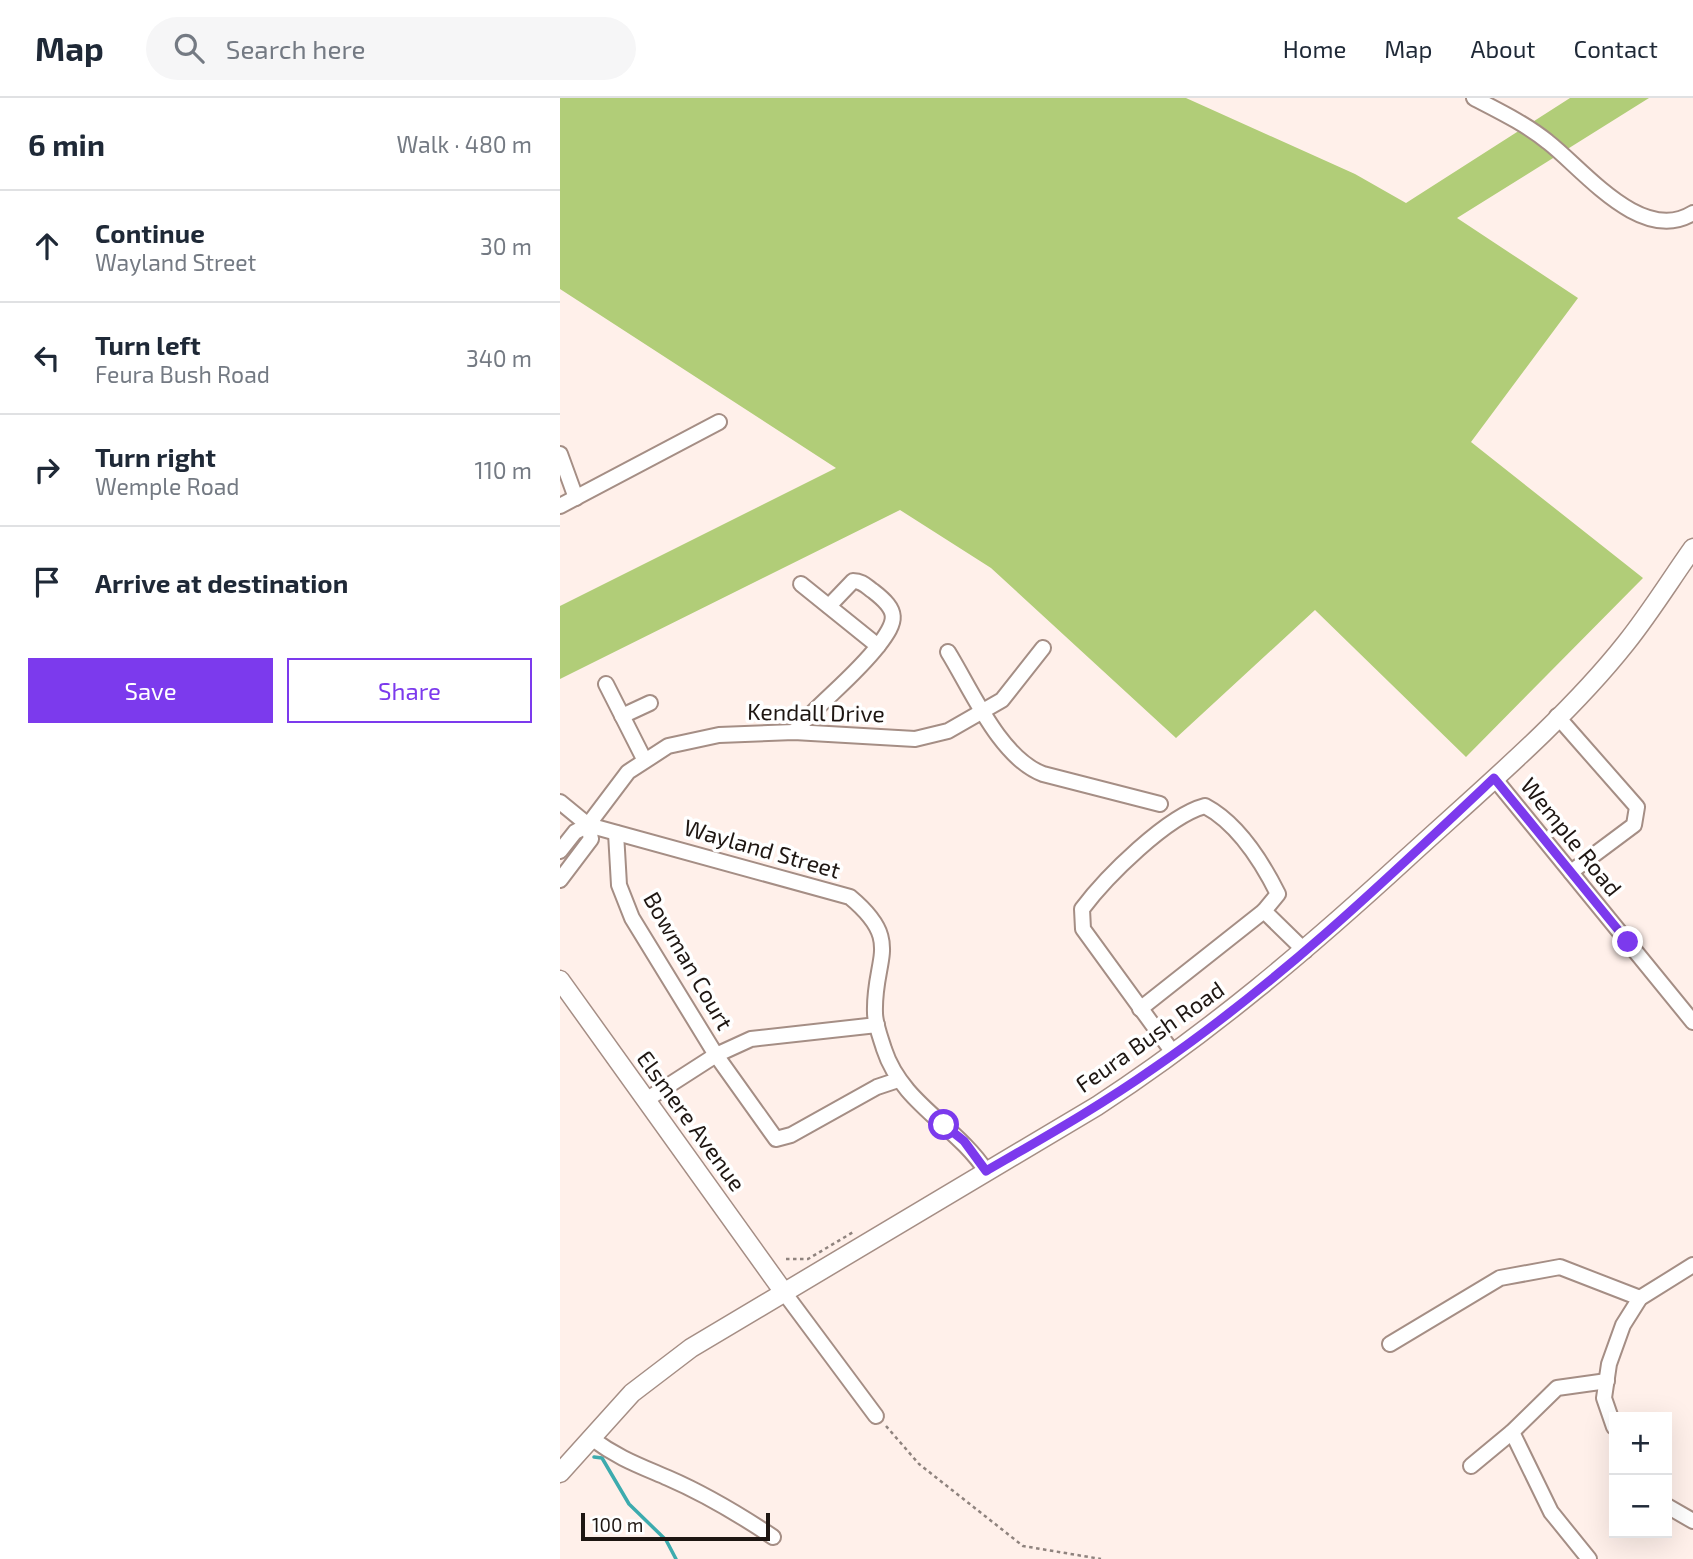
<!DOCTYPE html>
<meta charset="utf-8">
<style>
:root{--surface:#fff;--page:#f6f6f7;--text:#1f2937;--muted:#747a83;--line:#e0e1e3;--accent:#7c3aed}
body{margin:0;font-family:"Exo 2",sans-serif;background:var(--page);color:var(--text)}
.controls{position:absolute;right:21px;bottom:21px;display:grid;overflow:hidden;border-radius:0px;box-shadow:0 7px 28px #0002}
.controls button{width:63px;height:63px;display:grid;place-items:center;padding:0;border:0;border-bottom:2px solid var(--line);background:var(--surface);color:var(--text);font:35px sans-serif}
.scale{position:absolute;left:21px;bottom:18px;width:189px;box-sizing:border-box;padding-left:7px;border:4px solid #1e1612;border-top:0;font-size:19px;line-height:24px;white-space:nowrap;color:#1e1612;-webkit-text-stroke:5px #fff;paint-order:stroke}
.stop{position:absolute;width:21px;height:21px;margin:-16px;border:5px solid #7c3aed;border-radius:50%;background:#fff}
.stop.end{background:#7c3aed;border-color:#fff;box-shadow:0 2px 7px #0008}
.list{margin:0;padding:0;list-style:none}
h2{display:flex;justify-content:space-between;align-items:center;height:91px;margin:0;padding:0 28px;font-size:30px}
h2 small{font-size:23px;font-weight:400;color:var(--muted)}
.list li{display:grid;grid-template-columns:46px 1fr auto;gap:21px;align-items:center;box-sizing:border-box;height:112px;padding:0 28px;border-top:2px solid var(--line)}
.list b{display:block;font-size:26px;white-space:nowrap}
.list p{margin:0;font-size:23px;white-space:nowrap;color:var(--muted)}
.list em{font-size:23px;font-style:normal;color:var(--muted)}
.actions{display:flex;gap:14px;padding:21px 28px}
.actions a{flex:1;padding:16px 0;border:2px solid var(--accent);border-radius:0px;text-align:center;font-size:24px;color:var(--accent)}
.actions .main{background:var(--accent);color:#fff}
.icon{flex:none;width:38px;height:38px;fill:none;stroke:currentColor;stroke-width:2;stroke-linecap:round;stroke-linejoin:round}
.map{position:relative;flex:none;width:1133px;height:1461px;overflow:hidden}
header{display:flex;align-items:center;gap:42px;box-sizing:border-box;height:98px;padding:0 35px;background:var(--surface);border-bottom:2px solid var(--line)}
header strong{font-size:33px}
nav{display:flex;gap:38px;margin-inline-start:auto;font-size:24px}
.search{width:490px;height:63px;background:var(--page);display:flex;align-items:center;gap:18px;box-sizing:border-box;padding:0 24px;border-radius:38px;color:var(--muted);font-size:26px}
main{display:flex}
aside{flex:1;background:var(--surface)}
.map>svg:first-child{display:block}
.green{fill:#b1cd78}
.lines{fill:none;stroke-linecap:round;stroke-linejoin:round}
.stream{stroke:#3dabae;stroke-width:3.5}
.minor-casing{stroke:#a58e85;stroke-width:18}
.major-casing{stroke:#a58e85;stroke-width:21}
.path{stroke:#8f837e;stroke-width:2.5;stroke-dasharray:3.5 3.5;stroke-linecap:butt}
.minor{stroke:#fff;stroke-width:14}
.major{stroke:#fff;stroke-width:18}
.route{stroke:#7c3aed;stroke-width:9}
.labels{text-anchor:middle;stroke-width:7;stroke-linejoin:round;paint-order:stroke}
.street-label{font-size:23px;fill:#1e1612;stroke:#fff}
</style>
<header>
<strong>Map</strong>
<div class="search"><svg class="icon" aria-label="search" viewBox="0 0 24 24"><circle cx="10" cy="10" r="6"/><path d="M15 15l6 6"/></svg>Search here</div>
<nav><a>Home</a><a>Map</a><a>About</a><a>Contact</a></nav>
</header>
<main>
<aside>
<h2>6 min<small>Walk · 480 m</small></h2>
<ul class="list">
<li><svg class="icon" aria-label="ahead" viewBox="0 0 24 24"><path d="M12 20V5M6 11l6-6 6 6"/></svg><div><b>Continue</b><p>Wayland Street</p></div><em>30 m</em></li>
<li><svg class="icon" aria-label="left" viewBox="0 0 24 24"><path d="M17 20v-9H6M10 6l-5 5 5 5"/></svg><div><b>Turn left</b><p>Feura Bush Road</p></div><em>340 m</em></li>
<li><svg class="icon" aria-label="right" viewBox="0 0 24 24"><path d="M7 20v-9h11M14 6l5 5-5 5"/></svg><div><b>Turn right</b><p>Wemple Road</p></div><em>110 m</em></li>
<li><svg class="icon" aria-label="arrive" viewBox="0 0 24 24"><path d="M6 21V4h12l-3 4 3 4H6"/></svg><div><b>Arrive at destination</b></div></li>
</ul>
<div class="actions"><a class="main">Save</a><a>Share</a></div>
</aside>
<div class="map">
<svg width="1133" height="1461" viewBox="0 0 1133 1461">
<rect width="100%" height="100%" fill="#fff0ea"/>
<!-- green -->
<polygon class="green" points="0,0 626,0 795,76 846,105 1010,0 1089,0 897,120 1018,200 911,344 1083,480 906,659 755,512 616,640 431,470 340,412 0,581 0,508 276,370 0,191"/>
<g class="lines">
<!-- stream -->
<polyline class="stream" points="34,1359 42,1360 69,1406 106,1442 116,1461"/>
<defs>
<g id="minor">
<path d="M914,0C939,13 966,26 988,44C1024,72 1082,147 1133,115"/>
<polyline points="0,356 16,400"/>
<polyline points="0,408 159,324"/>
<path d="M269,508L293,483C302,483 306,488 313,493C339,513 338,522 318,548"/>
<path d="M388,554C411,591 440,660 483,676L600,706"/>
<polyline points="46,586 84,661"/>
<polyline points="62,618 90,605"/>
<polyline points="997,618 1077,709 1074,727 1011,774"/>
<path d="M234,634C261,603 293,580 318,548L241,486"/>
<polyline points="934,680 1133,924"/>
<path d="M0,704L28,727L290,799C344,844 313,860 315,915C315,926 321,941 324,951C342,1006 396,1027 426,1073"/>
<polyline points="56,735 59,787 72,820 156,957 216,1041 231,1037 317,989 338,982"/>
<polyline points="0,753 15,734 28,727 68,674 108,648 159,637 234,634 355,641 388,633 442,602 483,550"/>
<polyline points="0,782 31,741 28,727"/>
<polyline points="580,911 704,813"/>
<path d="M614,956L523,831L522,811C546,779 607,718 645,708C677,725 702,764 718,796L704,813L745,853"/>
<polyline points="86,1002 156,957 191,941 317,927"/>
<polyline points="223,1193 316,1318"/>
<polyline points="830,1246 940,1180 1000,1169 1080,1200"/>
<polyline points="1054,1329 1044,1300 1049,1266 1063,1227 1080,1200 1133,1167"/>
<polyline points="952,1334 991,1414 1029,1461"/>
<path d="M31,1340C58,1360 78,1367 108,1380C145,1396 180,1417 213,1439"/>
<polyline points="911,1368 952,1334 997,1290 1047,1283"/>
<polyline points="1107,1408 1133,1423"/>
</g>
<g id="major">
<polyline points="0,882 223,1193"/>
<path d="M0,1375L72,1295L131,1250L537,1008C649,935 749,850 847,760C919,694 1006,621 1066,545C1090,515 1111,481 1133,450"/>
</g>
</defs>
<!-- minor casing -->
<use href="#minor" class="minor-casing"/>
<!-- major casing -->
<use href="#major" class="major-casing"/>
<!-- path -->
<g class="path">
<polyline points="226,1161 248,1161 295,1133"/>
<polyline points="326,1328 359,1366 463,1448 541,1461"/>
</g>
<!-- minor -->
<use href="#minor" class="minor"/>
<!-- major -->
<use href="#major" class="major"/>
</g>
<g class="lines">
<!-- route -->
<path class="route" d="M384,1027L404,1043L426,1073C483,1040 540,1008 594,970C717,886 826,782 934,680L1068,844"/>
</g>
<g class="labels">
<!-- street labels -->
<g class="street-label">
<text transform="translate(256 615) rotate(1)" y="8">Kendall Drive</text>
<text transform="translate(1011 739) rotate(51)" y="8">Wemple Road</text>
<text transform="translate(202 751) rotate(16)" y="8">Wayland Street</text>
<text transform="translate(128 863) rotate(60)" y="8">Bowman Court</text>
<text transform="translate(590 939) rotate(-35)" y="8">Feura Bush Road</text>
<text transform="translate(131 1023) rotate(54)" y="8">Elsmere Avenue</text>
</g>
</g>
</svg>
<div class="controls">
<button>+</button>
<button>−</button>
</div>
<div class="scale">100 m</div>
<div class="stop" style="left:384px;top:1027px"></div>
<div class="stop end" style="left:1068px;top:844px"></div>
</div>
</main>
